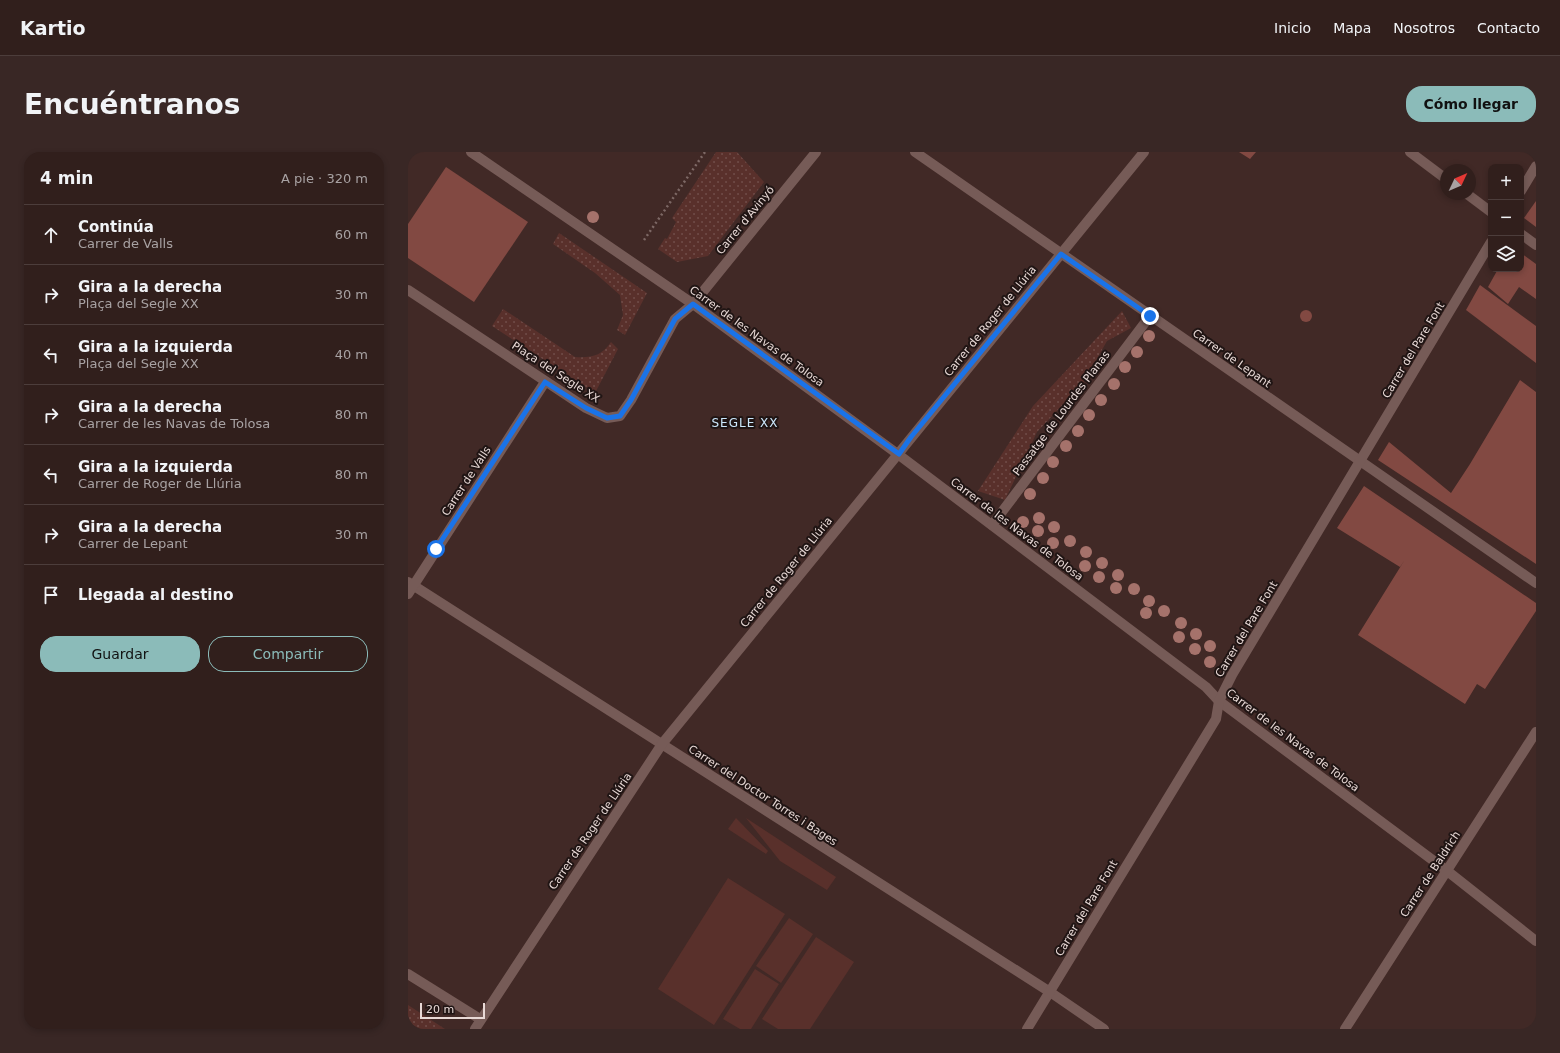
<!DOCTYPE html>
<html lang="es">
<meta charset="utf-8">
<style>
:root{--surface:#311f1c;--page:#392725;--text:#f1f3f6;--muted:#a8a2a3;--line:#4c3d3b;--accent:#8bbbb9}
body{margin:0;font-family:"DejaVu Sans",sans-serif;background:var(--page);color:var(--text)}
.controls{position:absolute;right:12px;top:12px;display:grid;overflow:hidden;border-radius:8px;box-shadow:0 2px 6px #0003}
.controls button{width:36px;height:36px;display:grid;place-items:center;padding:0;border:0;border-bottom:1px solid var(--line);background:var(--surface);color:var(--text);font:20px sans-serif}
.compass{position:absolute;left:1032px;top:12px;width:36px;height:36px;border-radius:50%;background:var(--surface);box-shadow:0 2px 6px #0003;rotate:46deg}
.scale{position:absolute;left:12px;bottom:10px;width:65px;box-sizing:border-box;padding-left:4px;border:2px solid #e8d9d6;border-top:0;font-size:11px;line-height:14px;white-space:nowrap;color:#e8d9d6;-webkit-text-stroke:3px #201514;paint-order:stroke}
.stop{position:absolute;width:12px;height:12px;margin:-9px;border:3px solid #1a73e8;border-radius:50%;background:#fff}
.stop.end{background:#1a73e8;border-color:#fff;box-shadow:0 1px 4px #0008}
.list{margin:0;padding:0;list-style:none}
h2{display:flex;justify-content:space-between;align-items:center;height:52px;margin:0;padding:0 16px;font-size:17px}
h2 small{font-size:13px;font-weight:400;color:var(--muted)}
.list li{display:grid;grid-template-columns:26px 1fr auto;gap:12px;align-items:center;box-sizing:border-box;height:60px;padding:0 16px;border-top:1px solid var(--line)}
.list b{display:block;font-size:15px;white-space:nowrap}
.list p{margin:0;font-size:13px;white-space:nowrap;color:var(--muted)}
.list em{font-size:13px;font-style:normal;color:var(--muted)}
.actions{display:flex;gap:8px;padding:12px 16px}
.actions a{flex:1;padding:9px 0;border:1px solid var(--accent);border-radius:16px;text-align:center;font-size:14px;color:var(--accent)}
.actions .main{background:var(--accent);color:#111}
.icon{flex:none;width:22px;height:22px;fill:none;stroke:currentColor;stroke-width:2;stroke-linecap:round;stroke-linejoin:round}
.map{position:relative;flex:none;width:1128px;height:877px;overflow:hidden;border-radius:16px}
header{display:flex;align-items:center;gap:24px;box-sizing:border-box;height:56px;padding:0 20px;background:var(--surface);border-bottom:1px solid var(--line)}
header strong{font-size:19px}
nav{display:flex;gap:22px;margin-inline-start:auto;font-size:14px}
.intro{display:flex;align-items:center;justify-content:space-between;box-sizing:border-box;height:96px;padding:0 24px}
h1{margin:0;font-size:28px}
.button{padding:10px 18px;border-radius:16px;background:var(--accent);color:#111;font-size:14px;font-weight:700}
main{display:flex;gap:24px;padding:0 24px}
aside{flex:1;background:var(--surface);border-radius:16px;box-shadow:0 2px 6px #0003}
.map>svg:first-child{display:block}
.grass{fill:url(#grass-dots)}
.garden{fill:#59302b}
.building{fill:#824942}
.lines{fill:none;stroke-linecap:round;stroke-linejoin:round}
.path{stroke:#7d6865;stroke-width:2.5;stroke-dasharray:2 3;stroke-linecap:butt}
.street{stroke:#765b57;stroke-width:10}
.tree{fill:#a5726b}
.route{stroke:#1a73e8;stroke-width:5}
.labels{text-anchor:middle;stroke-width:4;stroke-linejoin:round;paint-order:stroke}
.street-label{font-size:11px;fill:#e8d9d6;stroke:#201514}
.neighbourhood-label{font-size:12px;letter-spacing:1px;fill:#cce8fc;stroke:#201514}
</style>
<header>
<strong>Kartio</strong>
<nav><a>Inicio</a><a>Mapa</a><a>Nosotros</a><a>Contacto</a></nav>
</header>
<div class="intro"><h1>Encuéntranos</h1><a class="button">Cómo llegar</a></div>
<main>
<aside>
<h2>4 min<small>A pie · 320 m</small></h2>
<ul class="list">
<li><svg class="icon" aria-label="ahead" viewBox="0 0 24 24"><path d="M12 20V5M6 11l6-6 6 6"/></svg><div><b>Continúa</b><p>Carrer de Valls</p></div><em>60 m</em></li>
<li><svg class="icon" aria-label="right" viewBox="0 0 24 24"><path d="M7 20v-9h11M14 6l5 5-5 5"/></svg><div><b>Gira a la derecha</b><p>Plaça del Segle XX</p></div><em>30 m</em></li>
<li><svg class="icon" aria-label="left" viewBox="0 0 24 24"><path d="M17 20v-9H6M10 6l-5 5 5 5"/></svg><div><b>Gira a la izquierda</b><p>Plaça del Segle XX</p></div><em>40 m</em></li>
<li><svg class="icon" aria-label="right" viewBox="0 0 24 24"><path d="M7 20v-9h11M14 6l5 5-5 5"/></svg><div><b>Gira a la derecha</b><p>Carrer de les Navas de Tolosa</p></div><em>80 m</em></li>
<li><svg class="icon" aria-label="left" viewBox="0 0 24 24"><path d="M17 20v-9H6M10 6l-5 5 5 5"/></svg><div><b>Gira a la izquierda</b><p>Carrer de Roger de Llúria</p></div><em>80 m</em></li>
<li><svg class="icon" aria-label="right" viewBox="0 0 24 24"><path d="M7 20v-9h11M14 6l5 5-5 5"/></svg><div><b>Gira a la derecha</b><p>Carrer de Lepant</p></div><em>30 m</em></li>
<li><svg class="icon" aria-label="arrive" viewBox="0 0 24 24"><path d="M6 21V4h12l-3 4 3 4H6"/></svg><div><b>Llegada al destino</b></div></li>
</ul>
<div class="actions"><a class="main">Guardar</a><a>Compartir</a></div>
</aside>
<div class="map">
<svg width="1128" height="877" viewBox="0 0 1128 877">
<defs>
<pattern id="grass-dots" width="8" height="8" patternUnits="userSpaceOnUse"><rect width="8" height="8" fill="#59302b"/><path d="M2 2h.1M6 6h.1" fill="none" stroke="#714d49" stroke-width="1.8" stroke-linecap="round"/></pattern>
</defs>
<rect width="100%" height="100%" fill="#412926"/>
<!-- grass -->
<g class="grass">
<polygon points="308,0 329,0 356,30 300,104 269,110 250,97 257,86 259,87 268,70 264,66"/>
<polygon points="151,81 239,141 217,183 209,178 215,163 212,143 187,121 145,92"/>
<path d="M95,157L167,205C183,206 194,204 203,190L210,197L187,241L84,174Z"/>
<polygon points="714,159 723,176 699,189 675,231 629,280 597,348 570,339 625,254"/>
<polygon points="0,853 37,877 0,877"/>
</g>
<!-- garden -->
<g class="garden">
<polygon points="328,666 360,699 358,702 320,677"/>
<polygon points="338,666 428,725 419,738 372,709"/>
<polygon points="320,726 377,762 306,873 250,837"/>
<polygon points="381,766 405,782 373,831 348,814"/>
<polygon points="408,785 446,810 402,877 370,877 354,867"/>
<polygon points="347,817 371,832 343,877 332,877 315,867"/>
</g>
<!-- building -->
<g class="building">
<polygon points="831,0 848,0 842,7"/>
<polygon points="38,15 120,70 66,150 0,106 0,72"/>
<polygon points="1128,49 1128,75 1116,66"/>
<polygon points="1113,101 1128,112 1128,147 1111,135 1100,152 1080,135 1090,117 1113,117"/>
<polygon points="1072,133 1128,174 1128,211 1058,158"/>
<circle cx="898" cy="164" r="6"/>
<polygon points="1112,228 1128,240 1128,412 970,308 981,290 1043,341 1062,312"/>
<polygon points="956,334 1128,451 1128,459 1077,537 1069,532 1057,552 950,483 996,409 992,415 929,376"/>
</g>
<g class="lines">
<!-- path -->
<polyline class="path" points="236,88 297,0"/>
<!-- street -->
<g class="street">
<polyline points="63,0 285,152 491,303 798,535 811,549 1038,718 1128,789"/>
<polyline points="507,0 1128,431"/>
<polyline points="1002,0 1038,27"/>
<polyline points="1113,39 1128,14"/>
<polyline points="1059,42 1083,60"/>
<polyline points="1113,82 1128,93"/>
<polyline points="0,138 178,256 199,266 212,264 223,248 267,167 285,152 408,0"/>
<polyline points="584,373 742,164"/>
<polyline points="0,430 642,840 696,877"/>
<polyline points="0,442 137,230"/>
<polyline points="0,822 72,867"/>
<polyline points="67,877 254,592 736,0"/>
<polyline points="619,877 808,567 811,549 824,523 1083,90"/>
<polyline points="937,877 1128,580"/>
</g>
</g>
<!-- trees -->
<g class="tree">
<circle cx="185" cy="65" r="6"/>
<circle cx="741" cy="184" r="6"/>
<circle cx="729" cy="200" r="6"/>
<circle cx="717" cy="215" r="6"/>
<circle cx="706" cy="232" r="6"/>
<circle cx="693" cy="248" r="6"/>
<circle cx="681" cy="263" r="6"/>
<circle cx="670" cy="279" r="6"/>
<circle cx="658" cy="294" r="6"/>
<circle cx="645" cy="310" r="6"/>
<circle cx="635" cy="326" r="6"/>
<circle cx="622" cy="342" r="6"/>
<circle cx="631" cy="366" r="6"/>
<circle cx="615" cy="370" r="6"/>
<circle cx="646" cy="375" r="6"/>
<circle cx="630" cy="379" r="6"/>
<circle cx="662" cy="389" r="6"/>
<circle cx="645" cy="391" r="6"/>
<circle cx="678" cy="400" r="6"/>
<circle cx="694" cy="411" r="6"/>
<circle cx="677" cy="414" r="6"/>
<circle cx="710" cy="423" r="6"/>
<circle cx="691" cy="425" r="6"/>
<circle cx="708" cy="436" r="6"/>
<circle cx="726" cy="437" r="6"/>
<circle cx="741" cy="449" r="6"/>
<circle cx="756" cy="459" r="6"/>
<circle cx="738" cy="461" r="6"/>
<circle cx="773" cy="471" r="6"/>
<circle cx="788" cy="482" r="6"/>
<circle cx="771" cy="485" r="6"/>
<circle cx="802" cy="494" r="6"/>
<circle cx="787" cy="497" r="6"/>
<circle cx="802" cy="510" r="6"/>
</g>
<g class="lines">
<!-- route -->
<polyline class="route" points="28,397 137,230 178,256 199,266 212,264 223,248 267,167 285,152 491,302 503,285 653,102 742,164"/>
</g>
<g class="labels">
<!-- street labels -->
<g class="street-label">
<text transform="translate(337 68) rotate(-51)" y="4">Carrer d'Avinyó</text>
<text transform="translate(582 169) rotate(-51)" y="4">Carrer de Roger de Llúria</text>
<text transform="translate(349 184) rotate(36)" y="4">Carrer de les Navas de Tolosa</text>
<text transform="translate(1005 198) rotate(-59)" y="4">Carrer del Pare Font</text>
<text transform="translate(824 206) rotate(35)" y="4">Carrer de Lepant</text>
<text transform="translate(148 220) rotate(33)" y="4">Plaça del Segle XX</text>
<text transform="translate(653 261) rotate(-53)" y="4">Passatge de Lourdes Planas</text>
<text transform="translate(58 329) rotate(-57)" y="4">Carrer de Valls</text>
<text transform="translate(609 377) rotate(37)" y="4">Carrer de les Navas de Tolosa</text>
<text transform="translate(378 420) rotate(-51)" y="4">Carrer de Roger de Llúria</text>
<text transform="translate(838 477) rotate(-59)" y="4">Carrer del Pare Font</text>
<text transform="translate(885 588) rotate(37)" y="4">Carrer de les Navas de Tolosa</text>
<text transform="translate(355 643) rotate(33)" y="4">Carrer del Doctor Torres i Bages</text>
<text transform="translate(182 679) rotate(-56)" y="4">Carrer de Roger de Llúria</text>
<text transform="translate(1022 722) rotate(-57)" y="4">Carrer de Baldrich</text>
<text transform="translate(678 756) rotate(-59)" y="4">Carrer del Pare Font</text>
</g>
<!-- neighbourhood labels -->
<g class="neighbourhood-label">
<text x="337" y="275">SEGLE XX</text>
</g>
</g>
</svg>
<div class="controls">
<button>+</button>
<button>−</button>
<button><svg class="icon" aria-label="layers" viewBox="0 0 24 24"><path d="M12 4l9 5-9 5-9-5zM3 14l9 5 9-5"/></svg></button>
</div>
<svg class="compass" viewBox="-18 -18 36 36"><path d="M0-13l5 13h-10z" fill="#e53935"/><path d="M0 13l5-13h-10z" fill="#a8a2a3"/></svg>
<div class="scale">20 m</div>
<div class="stop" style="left:28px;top:397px"></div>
<div class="stop end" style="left:742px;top:164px"></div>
</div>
</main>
